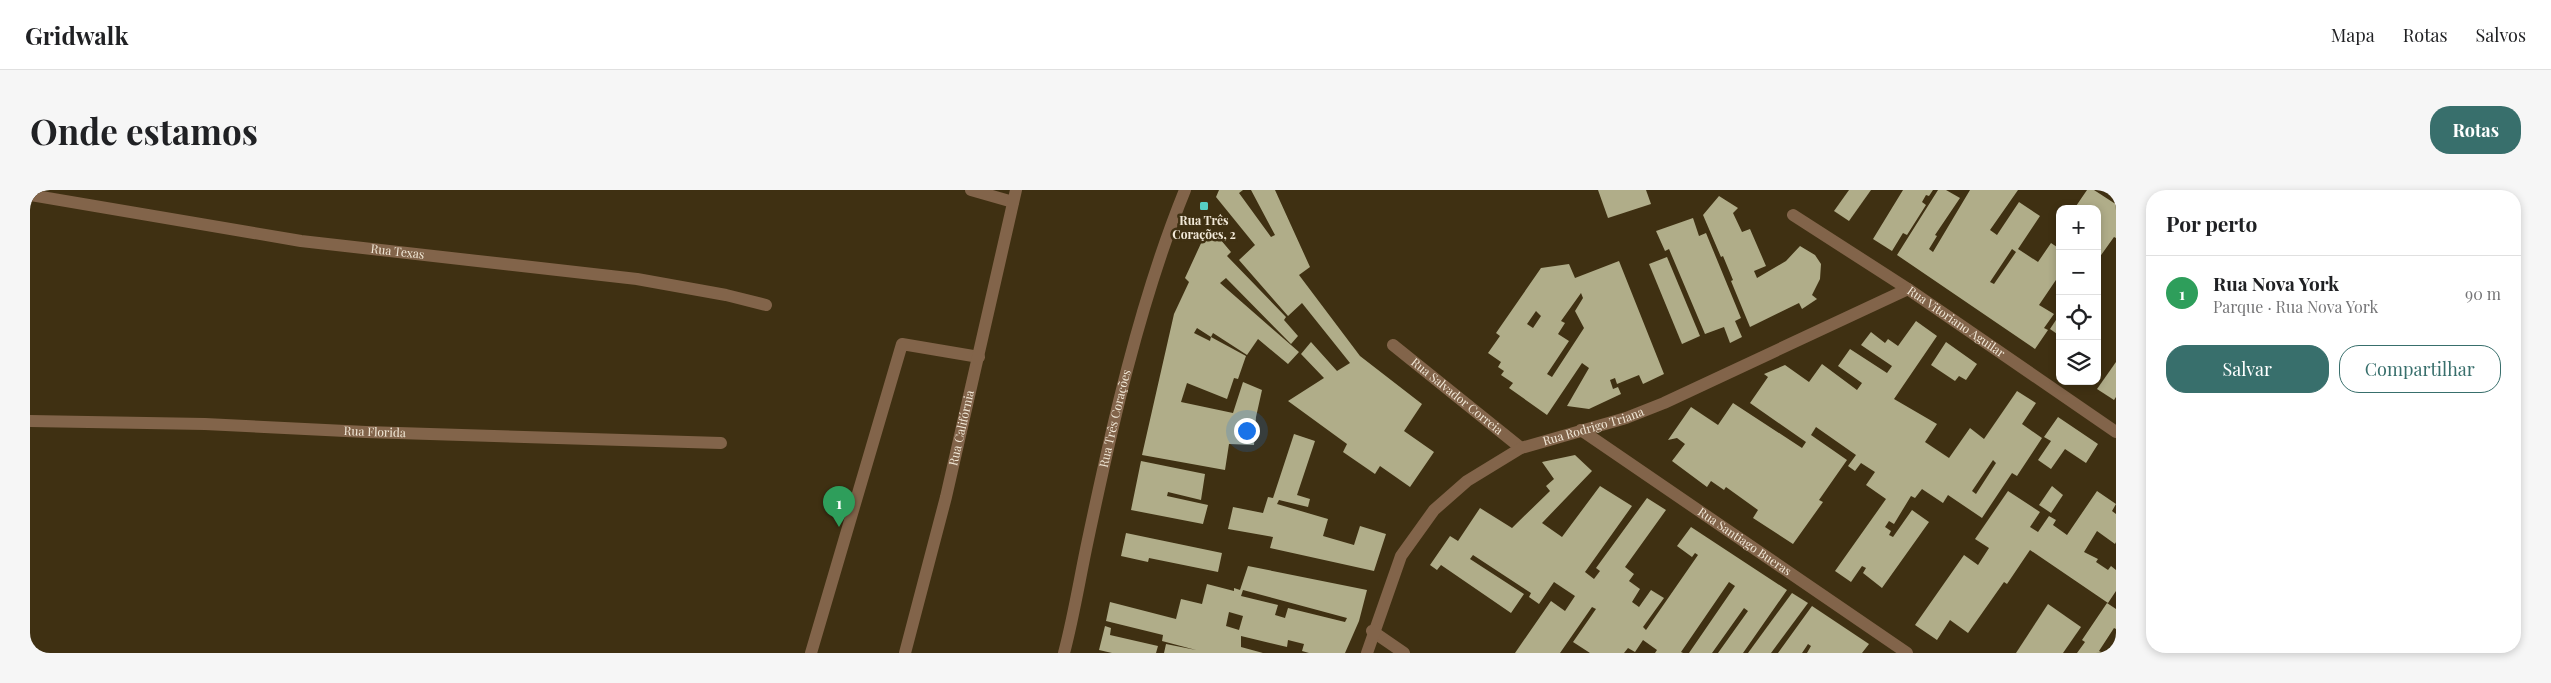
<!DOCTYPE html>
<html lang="pt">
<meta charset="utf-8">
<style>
:root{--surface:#fff;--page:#f6f6f6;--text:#202124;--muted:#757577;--line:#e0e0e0;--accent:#386f6c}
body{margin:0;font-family:"Playfair Display",serif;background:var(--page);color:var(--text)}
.controls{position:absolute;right:15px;top:15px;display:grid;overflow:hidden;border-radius:10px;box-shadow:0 2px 8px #0003}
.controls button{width:45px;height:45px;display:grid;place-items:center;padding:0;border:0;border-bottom:1px solid var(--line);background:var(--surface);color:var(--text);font:25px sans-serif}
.you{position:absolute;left:1216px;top:240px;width:18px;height:18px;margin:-12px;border:4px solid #fff;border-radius:50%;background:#1a73e8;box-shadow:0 0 0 8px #1a73e833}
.badge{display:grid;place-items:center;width:32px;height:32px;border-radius:50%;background:var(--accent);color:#fff;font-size:16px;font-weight:700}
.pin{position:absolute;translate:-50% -41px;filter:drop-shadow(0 1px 2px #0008)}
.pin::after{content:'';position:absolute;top:26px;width:18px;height:15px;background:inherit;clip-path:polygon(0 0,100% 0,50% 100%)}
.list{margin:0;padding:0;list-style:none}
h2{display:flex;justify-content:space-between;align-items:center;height:65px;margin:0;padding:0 20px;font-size:21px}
h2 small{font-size:16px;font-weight:400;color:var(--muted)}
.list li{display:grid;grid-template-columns:32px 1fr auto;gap:15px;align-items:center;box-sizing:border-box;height:75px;padding:0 20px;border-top:1px solid var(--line)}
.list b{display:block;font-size:19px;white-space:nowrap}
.list p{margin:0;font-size:16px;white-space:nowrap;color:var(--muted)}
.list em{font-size:16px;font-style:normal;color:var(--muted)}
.actions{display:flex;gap:10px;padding:15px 20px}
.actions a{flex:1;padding:11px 0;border:1px solid var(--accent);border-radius:20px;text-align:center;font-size:18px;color:var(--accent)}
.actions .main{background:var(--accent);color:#fff}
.icon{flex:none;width:28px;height:28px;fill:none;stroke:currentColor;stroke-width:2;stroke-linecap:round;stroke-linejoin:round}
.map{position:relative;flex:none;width:2086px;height:463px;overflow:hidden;border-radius:20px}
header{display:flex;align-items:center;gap:30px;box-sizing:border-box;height:70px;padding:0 25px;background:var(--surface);border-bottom:1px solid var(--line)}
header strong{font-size:24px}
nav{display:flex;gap:28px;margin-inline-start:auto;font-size:18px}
.intro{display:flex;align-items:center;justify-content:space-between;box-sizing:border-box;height:120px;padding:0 30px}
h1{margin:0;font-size:35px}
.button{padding:12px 22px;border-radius:20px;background:var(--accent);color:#fff;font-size:18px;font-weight:700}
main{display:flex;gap:30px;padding:0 30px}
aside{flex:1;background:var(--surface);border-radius:20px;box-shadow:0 2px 8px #0003}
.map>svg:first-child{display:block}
.building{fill:#b0ad89;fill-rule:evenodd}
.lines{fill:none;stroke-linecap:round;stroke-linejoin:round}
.street{stroke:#82644a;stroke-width:12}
.poi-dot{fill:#56cec3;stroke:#3f3012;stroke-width:2}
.labels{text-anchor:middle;stroke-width:5;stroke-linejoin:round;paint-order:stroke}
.poi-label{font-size:12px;font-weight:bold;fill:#f2e9d8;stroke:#3f3012}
.street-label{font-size:12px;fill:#f2e9d8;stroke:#3f3012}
</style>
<header>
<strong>Gridwalk</strong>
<nav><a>Mapa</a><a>Rotas</a><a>Salvos</a></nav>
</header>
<div class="intro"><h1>Onde estamos</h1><a class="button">Rotas</a></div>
<main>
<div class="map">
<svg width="2086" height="463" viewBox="0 0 2086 463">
<rect width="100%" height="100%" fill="#3f3012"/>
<!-- building -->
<g class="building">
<polygon points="1189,0 1213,0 1209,3 1241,47 1245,45 1221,0 1245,0 1280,77 1269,85 1330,166 1392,214 1374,241 1404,262 1380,297 1350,276 1345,284 1313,262 1317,254 1258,211 1294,188 1271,164 1281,152 1307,181 1320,173 1272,113 1258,126 1209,70 1225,55 1186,7"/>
<polygon points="1568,0 1616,0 1621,14 1578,28"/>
<polygon points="1819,0 1841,0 1819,31 1804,21"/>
<polygon points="1873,0 1903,0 1899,6 1896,5 1892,12 1896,15 1877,45 1873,43 1862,61 1843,49"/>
<path d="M1908,0H1916L1930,8L1905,45L1907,46L1899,59L1903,62L1940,0H1988L1960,40L1967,45L1989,12L2010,26L1988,59L2008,72L2021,53L2030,59V84L2009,115L2024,124L2014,138L2018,140L2005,159L1867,65ZM1982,59L1986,62L1964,94L1960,92Z"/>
<polygon points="2057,0 2064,0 2084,13 2086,11 2086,48 2084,47 2069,68 2067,66 2067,19 2044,19"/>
<polygon points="1689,6 1708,18 1703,23 1712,42 1720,39 1736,76 1724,81 1727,88 1756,71 1770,56 1785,65 1791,74 1790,89 1782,105 1787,109 1772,119 1769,113 1720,137 1701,91 1703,90 1693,66 1691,67 1673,25"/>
<polygon points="1663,28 1669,46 1676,43 1711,128 1705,131 1712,147 1700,153 1694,137 1675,144 1639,59 1635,61 1626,41"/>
<polygon points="1179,36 1201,62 1197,66 1256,127 1254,130 1268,146 1261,154 1196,88 1190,93 1269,162 1258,174 1228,149 1217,165 1183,143 1181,147 1167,138 1164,143 1180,151 1181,147 1216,166 1208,189 1204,188 1197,209 1157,193 1151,212 1203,223 1213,192 1232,200 1226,227 1224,255 1199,254 1195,280 1112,265 1144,124 1159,92 1155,88"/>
<polygon points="1637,67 1670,146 1652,154 1619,74"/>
<path d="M1589,71L1634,184L1613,194L1609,185L1587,194L1585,188L1580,190L1583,199L1588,197L1591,204L1559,219L1537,216L1559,178L1552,173L1517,225L1479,198L1483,193L1471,185L1474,181L1468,177L1471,172L1458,163L1470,146L1466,143L1511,78L1539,74L1545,88ZM1551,103L1553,108L1545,121L1554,138L1522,187L1517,184L1539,151L1528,144L1535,133L1531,131ZM1506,121L1511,126L1503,138L1497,134Z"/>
<polygon points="2030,124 2030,146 2020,139"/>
<path d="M1886,131L1907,146L1864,209L1907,234L1895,252L1919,268L1940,238L1954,249L1987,201L2006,213L1992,234L2012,248L1987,286L1982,283L1952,328L1918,305L1913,313L1892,299L1885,308L1881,306L1864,334L1859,331L1855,337L1861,341L1859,345L1863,347L1882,320L1899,332L1852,398L1833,383L1836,378L1832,376L1821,392L1805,381L1856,309L1836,295L1845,282L1831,273L1825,281L1818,276L1826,265L1786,237L1781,245L1817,270L1789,310L1793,312L1763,354L1723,328L1728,320L1696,297L1694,300L1681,291L1677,297L1642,271L1655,254L1647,248L1638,250L1661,217L1688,235L1703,213L1772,258L1776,252L1720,213L1738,187L1734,184L1755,175L1779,192L1792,174L1827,200L1832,193L1808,176L1820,159L1857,183L1862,176L1831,155L1841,142L1855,153L1858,149L1868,156ZM1963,270L1966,273L1946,304L1942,301Z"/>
<polygon points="1916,152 1947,174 1936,190 1929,186 1925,191 1901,175"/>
<polygon points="2086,172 2086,207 2084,210 2067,199"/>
<polygon points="2028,227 2068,254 2056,273 2035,259 2021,279 2008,270 2021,251 2014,247"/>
<polygon points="1264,244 1285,251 1267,305 1280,309 1278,317 1249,310 1247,314 1298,329 1293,346 1324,355 1330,336 1356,344 1344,381 1240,358 1243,347 1198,339 1203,317 1233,323 1238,307 1243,308"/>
<polygon points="1545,265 1562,281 1512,333 1532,347 1570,296 1602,316 1555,382 1564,389 1570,381 1566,378 1617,308 1636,320 1595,377 1604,384 1599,391 1610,399 1602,412 1609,417 1621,400 1634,408 1613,437 1616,440 1668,365 1665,363 1662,367 1647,356 1661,337 1757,400 1713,463 1688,463 1718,421 1714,418 1682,463 1659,463 1705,396 1699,392 1651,462 1653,463 1625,463 1627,460 1613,450 1605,462 1598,458 1594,463 1560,463 1543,452 1566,419 1562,417 1530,463 1485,463 1521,411 1535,421 1545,406 1524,392 1509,414 1499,407 1501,403 1443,365 1440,369 1494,404 1481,423 1411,375 1407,380 1400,375 1420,346 1428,351 1450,318 1482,338 1520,301 1516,296 1524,289 1512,272"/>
<polygon points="1111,271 1175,284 1171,310 1138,302 1137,306 1178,315 1173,334 1101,320"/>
<polygon points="2022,296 2033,305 2021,323 2009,315"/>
<polygon points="1978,301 2010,322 2000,337 2008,342 2019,326 2026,330 2023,335 2037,345 2067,301 2086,314 2082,321 2086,324 2086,352 2085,354 2067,341 2054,362 2068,369 2066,372 2078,380 2081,376 2086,380 2086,401 2078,413 2000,360 1977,394 1974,392 1938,443 1920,430 1907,450 1885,435 1934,365 1948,375 1959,358 1945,349"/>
<polygon points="1096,343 1192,363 1188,382 1119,368 1118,372 1091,366"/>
<path d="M1218,376L1337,400L1329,431L1315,463H1279L1272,461L1274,454L1258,450L1257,457L1211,446V457L1233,463H1134L1136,454L1166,460L1132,451L1133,445L1076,431L1080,412L1146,429L1151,409L1172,414L1177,394L1204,401V398L1210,400ZM1213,400L1317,428L1315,432L1258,418L1255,428L1245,425L1248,415L1211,406ZM1199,422L1213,426L1209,440L1196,436Z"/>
<polygon points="1762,403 1778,413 1741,463 1718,463"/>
<polygon points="2077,413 2086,419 2086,439 2084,438 2069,461 2073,463 2047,463 2055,452 2052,450"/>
<polygon points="2018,414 2051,437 2033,463 1986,463"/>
<polygon points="1782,416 1839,454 1832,463 1777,463 1781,456 1778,454 1772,463 1748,463"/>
<polygon points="1075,436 1081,438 1080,445 1128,456 1126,463 1082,463 1069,460"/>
</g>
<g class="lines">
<!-- street -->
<g class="street">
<polyline points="941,0 983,12"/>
<path id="s1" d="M0,5L271,51L607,89L696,105L736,115"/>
<path id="s2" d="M1763,25L1878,99L2086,242"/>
<path id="s3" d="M1363,155L1491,258"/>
<path id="s4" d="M0,231L175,234L336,242L691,253"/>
<path id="s5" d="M1551,240L1877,463"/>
<polyline points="1342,441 1374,463"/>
<polyline points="781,463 872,154 949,167"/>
<path id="s6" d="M875,463L916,307L986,0"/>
<path id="s7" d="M1034,463C1043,429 1049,393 1056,359C1081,240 1109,113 1155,0"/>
<path id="s8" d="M1337,463L1371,366L1404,320L1437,291L1491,258L1596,228L1634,213L1878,99"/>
</g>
</g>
<!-- markers -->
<rect class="poi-dot" x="1169" y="11" width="10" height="10" rx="2.5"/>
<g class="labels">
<!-- poi labels -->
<g class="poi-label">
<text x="1174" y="35">Rua Três<tspan x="1174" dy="14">Corações, 2</tspan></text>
</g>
<!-- street labels -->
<g class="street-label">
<text dy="4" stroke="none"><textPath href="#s1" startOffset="372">Rua Texas</textPath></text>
<text dy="4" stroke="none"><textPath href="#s2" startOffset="195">Rua Vitoriano Aguilar</textPath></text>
<text dy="4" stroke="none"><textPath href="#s3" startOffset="82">Rua Salvador Correia</textPath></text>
<text dy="4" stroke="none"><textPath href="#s7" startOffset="240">Rua Três Corações</textPath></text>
<text dy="4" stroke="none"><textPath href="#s8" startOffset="342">Rua Rodrigo Triana</textPath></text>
<text dy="4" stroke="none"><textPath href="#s6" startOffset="232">Rua Califórnia</textPath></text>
<text dy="4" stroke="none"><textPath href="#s4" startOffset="345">Rua Florida</textPath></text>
<text dy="4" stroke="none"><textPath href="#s5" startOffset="198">Rua Santiago Bueras</textPath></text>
</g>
</g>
</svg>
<div class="controls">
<button>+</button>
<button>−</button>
<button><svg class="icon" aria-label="locate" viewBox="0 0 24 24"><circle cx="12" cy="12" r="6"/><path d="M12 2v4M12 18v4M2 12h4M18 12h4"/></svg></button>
<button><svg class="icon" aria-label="layers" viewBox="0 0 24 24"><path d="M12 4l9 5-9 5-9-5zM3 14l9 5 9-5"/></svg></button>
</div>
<div class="you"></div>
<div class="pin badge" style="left:809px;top:337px;background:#2e9e5b">1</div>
</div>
<aside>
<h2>Por perto<small></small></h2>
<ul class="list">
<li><span class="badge" style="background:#2e9e5b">1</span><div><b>Rua Nova York</b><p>Parque · Rua Nova York</p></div><em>90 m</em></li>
</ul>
<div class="actions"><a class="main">Salvar</a><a>Compartilhar</a></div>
</aside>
</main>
